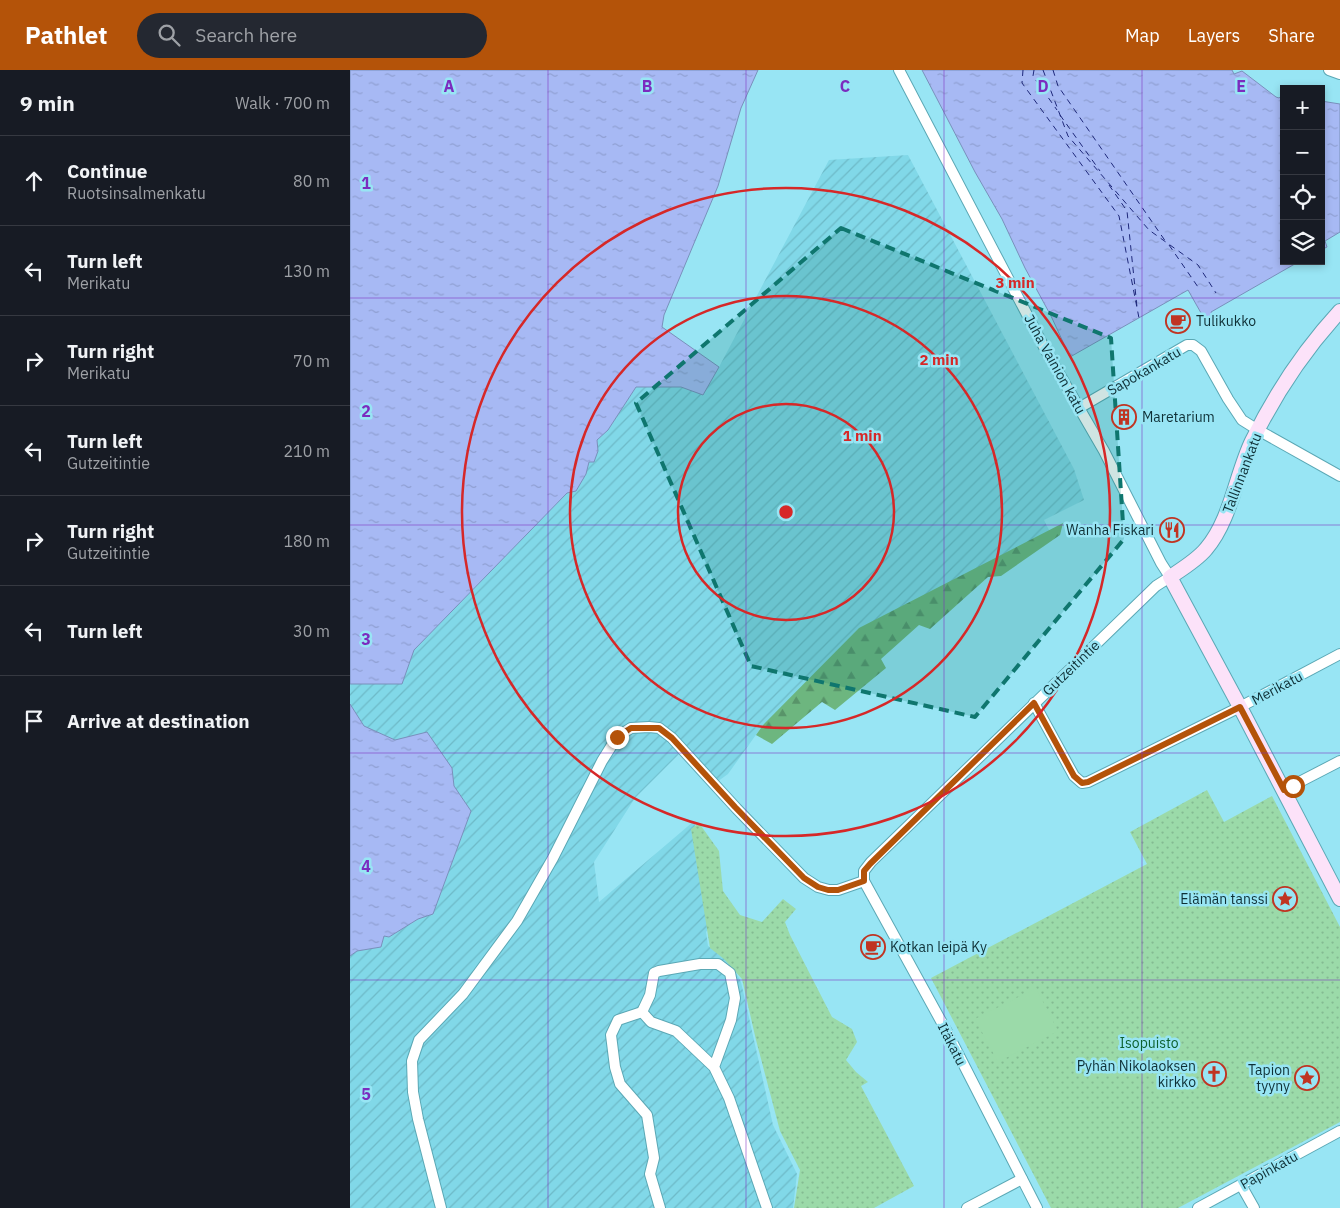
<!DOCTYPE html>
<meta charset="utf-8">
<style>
:root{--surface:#171b24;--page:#242831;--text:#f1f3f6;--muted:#9ea1a6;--line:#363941;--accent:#b45309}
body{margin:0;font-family:"IBM Plex Sans",sans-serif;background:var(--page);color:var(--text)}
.controls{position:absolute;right:15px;top:15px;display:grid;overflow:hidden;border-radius:0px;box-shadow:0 2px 8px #0003}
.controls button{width:45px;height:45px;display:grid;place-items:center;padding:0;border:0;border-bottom:1px solid var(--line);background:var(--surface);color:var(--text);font:25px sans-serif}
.stop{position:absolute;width:15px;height:15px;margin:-11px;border:4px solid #b45309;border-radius:50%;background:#fff}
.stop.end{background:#b45309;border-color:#fff;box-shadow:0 1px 5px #0008}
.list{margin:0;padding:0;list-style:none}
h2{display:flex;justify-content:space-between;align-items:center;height:65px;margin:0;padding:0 20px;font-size:21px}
h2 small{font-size:16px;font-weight:400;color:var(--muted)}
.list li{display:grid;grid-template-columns:32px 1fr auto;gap:15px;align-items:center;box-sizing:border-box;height:90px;padding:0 20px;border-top:1px solid var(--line)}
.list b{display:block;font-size:19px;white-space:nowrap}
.list p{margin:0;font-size:16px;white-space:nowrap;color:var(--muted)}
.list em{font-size:16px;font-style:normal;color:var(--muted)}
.icon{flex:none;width:28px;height:28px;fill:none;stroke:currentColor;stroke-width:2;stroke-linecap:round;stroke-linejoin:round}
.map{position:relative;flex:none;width:990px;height:1138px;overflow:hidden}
header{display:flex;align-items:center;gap:30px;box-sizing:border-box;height:70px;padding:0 25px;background:var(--accent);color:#fff}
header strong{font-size:24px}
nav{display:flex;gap:28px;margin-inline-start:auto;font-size:18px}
.search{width:350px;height:45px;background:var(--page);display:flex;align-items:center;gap:12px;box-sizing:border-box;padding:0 18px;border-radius:28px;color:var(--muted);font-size:19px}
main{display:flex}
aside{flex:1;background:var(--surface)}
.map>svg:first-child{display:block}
.industrial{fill:url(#industrial-furrows)}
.grass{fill:url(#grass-dots)}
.forest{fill:url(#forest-firs)}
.garden{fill:#9bdaa9}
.water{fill:url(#water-ripples);stroke:#7990bb}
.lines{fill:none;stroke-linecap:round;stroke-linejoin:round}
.ferry{stroke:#1e287a;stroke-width:1;stroke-dasharray:6 5;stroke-linecap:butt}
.street-casing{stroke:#5ba8b5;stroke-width:12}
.secondary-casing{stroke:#5ba8b5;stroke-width:16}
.street{stroke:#fff;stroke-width:10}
.secondary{stroke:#fce2f9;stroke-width:14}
.route{stroke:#b45309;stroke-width:6}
.marked{fill:#0f766e;fill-opacity:0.2;stroke:#0f766e;stroke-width:4;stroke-dasharray:10 6;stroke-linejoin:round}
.grid{fill:none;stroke:#7b2cbf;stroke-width:1;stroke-opacity:0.55}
.ring{fill:none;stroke:#d62828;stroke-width:2.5}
.labels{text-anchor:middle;stroke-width:5;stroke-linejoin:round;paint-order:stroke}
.poi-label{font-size:14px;fill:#0f3036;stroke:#98e5f4;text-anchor:end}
.street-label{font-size:14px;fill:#0f3036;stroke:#98e5f4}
.park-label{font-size:14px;fill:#0d602e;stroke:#98e5f4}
.grid-label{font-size:16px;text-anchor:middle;font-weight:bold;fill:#7b2cbf;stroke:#98e5f4;stroke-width:5;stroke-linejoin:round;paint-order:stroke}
.centre{fill:#d62828;stroke:#98e5f4;stroke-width:2.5}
.ring-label{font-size:15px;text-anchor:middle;font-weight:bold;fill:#d62828;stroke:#98e5f4;stroke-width:5;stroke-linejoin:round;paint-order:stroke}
</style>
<header>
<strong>Pathlet</strong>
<div class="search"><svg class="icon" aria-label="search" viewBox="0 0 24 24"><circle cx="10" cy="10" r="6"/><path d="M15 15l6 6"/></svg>Search here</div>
<nav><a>Map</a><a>Layers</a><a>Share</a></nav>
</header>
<main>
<aside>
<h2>9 min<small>Walk · 700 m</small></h2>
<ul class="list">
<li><svg class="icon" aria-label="ahead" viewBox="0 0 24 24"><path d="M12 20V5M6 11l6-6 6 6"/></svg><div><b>Continue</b><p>Ruotsinsalmenkatu</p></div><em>80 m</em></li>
<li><svg class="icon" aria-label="left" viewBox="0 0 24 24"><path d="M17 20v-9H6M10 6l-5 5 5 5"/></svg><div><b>Turn left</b><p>Merikatu</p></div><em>130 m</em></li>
<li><svg class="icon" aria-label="right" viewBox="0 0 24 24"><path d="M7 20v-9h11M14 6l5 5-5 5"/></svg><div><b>Turn right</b><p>Merikatu</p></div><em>70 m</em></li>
<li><svg class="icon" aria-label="left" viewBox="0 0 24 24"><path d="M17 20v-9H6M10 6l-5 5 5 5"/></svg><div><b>Turn left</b><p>Gutzeitintie</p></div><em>210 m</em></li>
<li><svg class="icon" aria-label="right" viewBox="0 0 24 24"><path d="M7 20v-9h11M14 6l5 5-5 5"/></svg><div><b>Turn right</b><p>Gutzeitintie</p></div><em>180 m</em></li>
<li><svg class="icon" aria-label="left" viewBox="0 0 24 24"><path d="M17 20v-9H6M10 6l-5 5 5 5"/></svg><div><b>Turn left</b></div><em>30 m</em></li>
<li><svg class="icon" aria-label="arrive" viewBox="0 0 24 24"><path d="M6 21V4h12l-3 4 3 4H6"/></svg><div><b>Arrive at destination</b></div></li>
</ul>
</aside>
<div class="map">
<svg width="990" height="1138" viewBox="0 0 990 1138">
<defs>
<pattern id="industrial-furrows" width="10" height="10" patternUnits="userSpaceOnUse" patternTransform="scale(1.25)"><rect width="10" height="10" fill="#81d8e8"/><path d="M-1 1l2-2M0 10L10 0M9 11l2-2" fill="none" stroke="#6ebac8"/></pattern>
<pattern id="grass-dots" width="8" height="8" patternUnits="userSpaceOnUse" patternTransform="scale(1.25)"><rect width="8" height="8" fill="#9bdaa9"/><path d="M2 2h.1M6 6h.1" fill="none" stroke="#84bb92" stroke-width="1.8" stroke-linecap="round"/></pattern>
<pattern id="forest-firs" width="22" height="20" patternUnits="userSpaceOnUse" patternTransform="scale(1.25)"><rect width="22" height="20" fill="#6db67f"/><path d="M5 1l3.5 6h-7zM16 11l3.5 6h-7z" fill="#589469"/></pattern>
<pattern id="water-ripples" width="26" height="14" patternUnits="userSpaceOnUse" patternTransform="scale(1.25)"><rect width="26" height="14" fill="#a7b9f4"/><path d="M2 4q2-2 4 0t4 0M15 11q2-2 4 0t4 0" fill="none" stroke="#8f9fd2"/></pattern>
</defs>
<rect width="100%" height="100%" fill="#98e5f4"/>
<!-- industrial -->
<polygon class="industrial" points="558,85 724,399 734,430 694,450 701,464 413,655 378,704 360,717 344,698 329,684 285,728 244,792 249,832 344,751 363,853 356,862 358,876 368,882 382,896 391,912 423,1055 447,1104 443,1138 0,1138 0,886 7,881 31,877 34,866 39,867 68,849 83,844 121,741 104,716 102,698 14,656 0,634 0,614 52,614 64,580 217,423 226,421 239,392 248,381 247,370 258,360 286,317 331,317 369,297 479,90"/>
<!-- grass -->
<g class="grass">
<polygon points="857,720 874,752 922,726 990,857 990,1052 828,1138 701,1138 581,908 797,794 780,762"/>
<polygon points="349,753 369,781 373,821 390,845 412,852 433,829 446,839 435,852 440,865 482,947 502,959 507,972 496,990 506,1002 518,1012 511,1016 564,1116 524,1138 444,1138 450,1100 430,1061 406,970 392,909 374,889 360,878 341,759"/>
</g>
<!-- forest -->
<polygon class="forest" points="713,453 710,465 651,506 638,507 580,559 569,555 531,589 536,598 485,640 472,632 422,674 406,665 413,655 509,558"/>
<!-- garden -->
<polygon class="garden" points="686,918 708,961 648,992 625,949"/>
<!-- water -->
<g class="water">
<polygon points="0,0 408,0 391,38 368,116 314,245 312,257 369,297 353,325 331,317 286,317 258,360 247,370 248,381 244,392 239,392 236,404 226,421 217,423 64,580 52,614 0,614"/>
<polygon points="572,0 882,0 884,4 892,1 926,27 929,28 934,24 934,191 950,191 861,242 863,246 855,250 838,220 720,287 701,246 675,198 652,149 625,102"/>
<polygon points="971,31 990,34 990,162 975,171 977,177 971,180"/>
<polygon points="0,634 14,656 45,670 77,662 102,698 104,716 121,741 83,844 68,849 39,867 34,866 31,877 7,881 0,886"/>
</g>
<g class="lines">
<!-- ferry -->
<g class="ferry">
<polyline points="673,0 672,13 769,146 789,248"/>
<polyline points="684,0 683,6 707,40"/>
<polyline points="693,0 718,66 799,160 848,195 866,223"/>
<polyline points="703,0 708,16 816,172"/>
<polyline points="710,45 750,101"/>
<polyline points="759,115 777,141 787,237"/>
<polyline points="819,175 848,217"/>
</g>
<defs>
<g id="street">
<polyline points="979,0 990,4"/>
<polyline points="729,338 837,275 843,275 851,281 878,329 892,350 908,360 990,406"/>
<polyline points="684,633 724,706 732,713 738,712 890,637 990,584"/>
<polyline points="934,720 990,691"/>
<polyline points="514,811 514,801 521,792 806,516 820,507 811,493 754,381 695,279 549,0"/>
<polyline points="514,811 597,962 687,1138"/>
<polyline points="292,942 268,950 261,965 265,997 270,1014 297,1045 304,1088 300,1104 310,1138"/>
<polyline points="364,997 381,950 385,928 380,903 368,894 350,894 309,901 304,903 300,925 292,942 301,952 326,961 364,997 379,1028 417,1138"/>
<polyline points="891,1115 904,1138"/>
<polyline points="91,1138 68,1049 63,1022 62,991 69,970 113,924 167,851 203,788 252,691 267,667 281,658 299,657 309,658 322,668 387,739 454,808 468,817 479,820 488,820 514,811"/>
<polyline points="617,1138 672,1109"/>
<polyline points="848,1138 990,1061"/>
</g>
<path id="secondary" d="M990,241C955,279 925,324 902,371C886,404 881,450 856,479C847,490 832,499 820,507L890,637L990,829"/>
</defs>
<!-- street casing -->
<use href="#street" class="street-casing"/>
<!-- secondary casing -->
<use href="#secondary" class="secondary-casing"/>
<!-- street -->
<use href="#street" class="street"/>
<!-- secondary -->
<use href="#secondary" class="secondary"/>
</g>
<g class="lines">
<!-- route -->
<polyline class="route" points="267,667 281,658 309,658 322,668 385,737 454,808 468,817 478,820 488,820 514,811 514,801 520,794 684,633 724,706 732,713 738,712 890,637 934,720 943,716"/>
</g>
<!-- marked area -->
<path class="marked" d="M491,158L761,268L774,469L625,647L401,596L286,333Z"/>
<!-- grid -->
<path class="grid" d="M198,0V1138M396,0V1138M594,0V1138M792,0V1138M0,228H990M0,455H990M0,683H990M0,910H990"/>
<!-- distance rings -->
<g class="ring">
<circle cx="436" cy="442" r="108"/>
<circle cx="436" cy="442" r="216"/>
<circle cx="436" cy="442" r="324"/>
</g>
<!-- icons -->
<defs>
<symbol id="cafe-ring" viewBox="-11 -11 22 22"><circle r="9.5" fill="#98e5f4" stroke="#c03422" stroke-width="1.5"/><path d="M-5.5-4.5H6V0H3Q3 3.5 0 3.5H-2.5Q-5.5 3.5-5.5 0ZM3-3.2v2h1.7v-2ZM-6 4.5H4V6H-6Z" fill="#c03422"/></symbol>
<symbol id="building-ring" viewBox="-11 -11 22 22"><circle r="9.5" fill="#98e5f4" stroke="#c03422" stroke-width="1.5"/><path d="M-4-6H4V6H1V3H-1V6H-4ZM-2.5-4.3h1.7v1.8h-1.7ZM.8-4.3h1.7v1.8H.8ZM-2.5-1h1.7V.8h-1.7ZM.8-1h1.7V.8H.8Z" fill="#c03422"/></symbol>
<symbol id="restaurant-ring" viewBox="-11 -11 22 22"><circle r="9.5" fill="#98e5f4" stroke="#c03422" stroke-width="1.5"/><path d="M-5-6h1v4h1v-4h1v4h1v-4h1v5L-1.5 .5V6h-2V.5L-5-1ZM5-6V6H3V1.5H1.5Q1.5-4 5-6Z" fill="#c03422"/></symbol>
<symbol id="sight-ring" viewBox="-11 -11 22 22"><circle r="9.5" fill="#98e5f4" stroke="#c03422" stroke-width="1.5"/><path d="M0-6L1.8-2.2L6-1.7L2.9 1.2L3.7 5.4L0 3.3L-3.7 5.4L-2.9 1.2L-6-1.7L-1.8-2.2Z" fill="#c03422"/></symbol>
<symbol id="church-ring" viewBox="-11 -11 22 22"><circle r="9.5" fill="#98e5f4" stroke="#c03422" stroke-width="1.5"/><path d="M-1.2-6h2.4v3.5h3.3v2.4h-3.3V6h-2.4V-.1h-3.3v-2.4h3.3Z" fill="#c03422"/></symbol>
</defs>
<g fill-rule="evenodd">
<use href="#cafe-ring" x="814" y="237" width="28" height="28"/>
<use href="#building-ring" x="760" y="333" width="28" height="28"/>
<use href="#restaurant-ring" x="808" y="446" width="28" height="28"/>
<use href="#sight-ring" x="921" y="815" width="28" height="28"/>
<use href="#cafe-ring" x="509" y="863" width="28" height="28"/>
<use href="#church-ring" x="850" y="990" width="28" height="28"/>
<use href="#sight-ring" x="943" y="994" width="28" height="28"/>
</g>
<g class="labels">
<!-- poi labels -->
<g class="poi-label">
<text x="846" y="256" text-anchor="start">Tulikukko</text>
<text x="792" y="352" text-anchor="start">Maretarium</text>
<text x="804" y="465">Wanha Fiskari</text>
<text x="918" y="834">Elämän tanssi</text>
<text x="540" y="882" text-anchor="start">Kotkan leipä Ky</text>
<text x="846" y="1001">Pyhän Nikolaoksen<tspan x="846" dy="16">kirkko</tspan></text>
<text x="940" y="1005">Tapion<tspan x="940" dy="16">tyyny</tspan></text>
</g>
<!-- street labels -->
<g class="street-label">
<text transform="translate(705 294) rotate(61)" y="5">Juha Vainion katu</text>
<text transform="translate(794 301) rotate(-30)" y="5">Sapokankatu</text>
<text transform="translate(892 403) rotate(-69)" y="5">Tallinnankatu</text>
<text transform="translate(721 598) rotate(-44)" y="5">Gutzeitintie</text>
<text transform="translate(927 618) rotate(-28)" y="5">Merikatu</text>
<text transform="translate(602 974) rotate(63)" y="5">Itäkatu</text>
<text transform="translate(919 1100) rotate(-29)" y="5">Papinkatu</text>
</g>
<!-- park labels -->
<g class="park-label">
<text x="799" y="978">Isopuisto</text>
</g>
</g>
<g class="grid-label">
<text x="99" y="22">A</text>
<text x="297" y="22">B</text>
<text x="495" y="22">C</text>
<text x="693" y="22">D</text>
<text x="891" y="22">E</text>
<text x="16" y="119">1</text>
<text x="16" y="347">2</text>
<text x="16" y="575">3</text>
<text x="16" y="802">4</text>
<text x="16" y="1030">5</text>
</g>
<circle cx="436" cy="442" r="8" class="centre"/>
<g class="ring-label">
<text x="665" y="218">3 min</text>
<text x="589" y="295">2 min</text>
<text x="512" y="371">1 min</text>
</g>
</svg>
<div class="controls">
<button>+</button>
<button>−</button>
<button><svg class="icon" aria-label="locate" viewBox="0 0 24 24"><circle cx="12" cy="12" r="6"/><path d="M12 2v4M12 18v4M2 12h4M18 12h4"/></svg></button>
<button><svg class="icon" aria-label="layers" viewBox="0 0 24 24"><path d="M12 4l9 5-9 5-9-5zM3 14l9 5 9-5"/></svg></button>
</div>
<div class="stop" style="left:943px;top:716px"></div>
<div class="stop end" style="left:267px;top:667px"></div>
</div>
</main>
